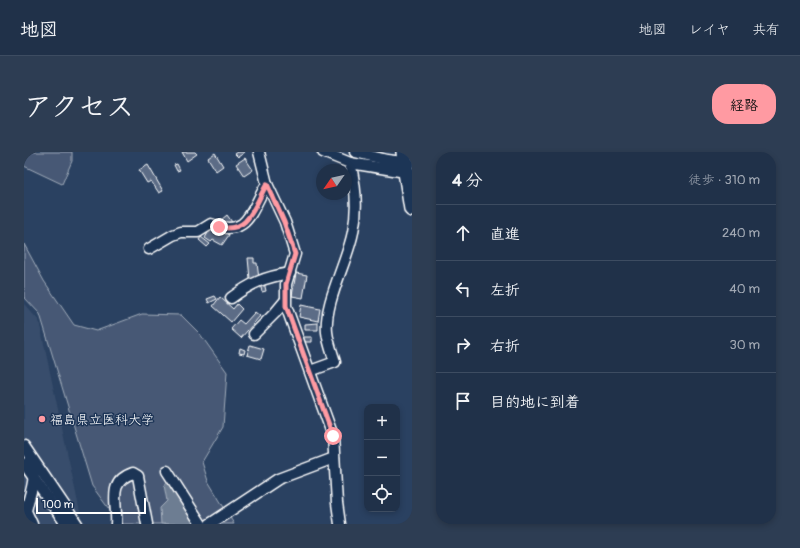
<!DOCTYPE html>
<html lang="ja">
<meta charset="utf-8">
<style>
:root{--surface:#203149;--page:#2d3d53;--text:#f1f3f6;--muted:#a2a9b4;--line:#3d4c61;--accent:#ff9aa2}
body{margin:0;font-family:Pangolin,"Klee One",sans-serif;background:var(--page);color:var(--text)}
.controls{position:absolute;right:12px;bottom:12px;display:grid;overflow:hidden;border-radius:8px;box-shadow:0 2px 6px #0003}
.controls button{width:36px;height:36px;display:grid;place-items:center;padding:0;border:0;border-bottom:1px solid var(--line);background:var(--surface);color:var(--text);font:20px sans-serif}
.compass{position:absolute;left:292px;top:12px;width:36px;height:36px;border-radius:50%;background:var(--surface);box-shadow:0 2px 6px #0003;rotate:236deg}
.scale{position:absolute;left:12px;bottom:10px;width:110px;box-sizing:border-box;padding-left:4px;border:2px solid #fff;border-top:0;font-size:11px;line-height:14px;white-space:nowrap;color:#fff;-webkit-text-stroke:3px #1d3557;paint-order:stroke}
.stop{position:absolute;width:12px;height:12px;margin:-9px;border:3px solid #ff9aa2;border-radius:50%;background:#fff}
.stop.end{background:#ff9aa2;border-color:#fff;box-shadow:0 1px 4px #0008}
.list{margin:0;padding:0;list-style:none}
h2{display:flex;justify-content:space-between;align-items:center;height:52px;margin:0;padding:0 16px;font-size:17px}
h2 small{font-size:13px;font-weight:400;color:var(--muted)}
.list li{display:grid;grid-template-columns:26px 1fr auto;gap:12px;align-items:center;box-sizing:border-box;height:56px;padding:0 16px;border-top:1px solid var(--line)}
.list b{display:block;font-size:15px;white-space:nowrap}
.list em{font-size:13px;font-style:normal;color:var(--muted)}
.icon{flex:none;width:22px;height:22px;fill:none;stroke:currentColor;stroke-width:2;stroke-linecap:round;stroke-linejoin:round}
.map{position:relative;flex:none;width:388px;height:372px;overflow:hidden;border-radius:16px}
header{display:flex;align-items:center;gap:24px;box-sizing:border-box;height:56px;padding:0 20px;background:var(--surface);border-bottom:1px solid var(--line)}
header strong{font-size:19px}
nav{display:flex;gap:22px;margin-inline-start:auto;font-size:14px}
.intro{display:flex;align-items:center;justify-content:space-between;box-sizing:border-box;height:96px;padding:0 24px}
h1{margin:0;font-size:28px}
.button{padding:10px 18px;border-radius:16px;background:var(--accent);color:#111;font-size:14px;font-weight:700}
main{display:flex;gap:24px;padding:0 24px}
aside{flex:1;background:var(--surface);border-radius:16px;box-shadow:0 2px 6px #0003}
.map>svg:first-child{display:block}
.built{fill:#394e6c}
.green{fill:#465975;stroke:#a2acba}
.water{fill:#6d7d92;stroke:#a7b1be}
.building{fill:#5b6c86;stroke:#fff}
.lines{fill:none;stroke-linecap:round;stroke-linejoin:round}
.minor-casing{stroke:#fff;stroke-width:13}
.highway-casing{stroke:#fff;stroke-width:18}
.minor{stroke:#1d3557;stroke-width:10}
.highway{stroke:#1d3557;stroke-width:15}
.route{stroke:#ff9aa2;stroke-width:5}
.poi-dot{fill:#ff9aa2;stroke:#1d3557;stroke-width:1.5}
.labels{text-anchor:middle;stroke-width:3;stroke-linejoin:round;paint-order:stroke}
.poi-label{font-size:13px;fill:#fff;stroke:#1d3557;text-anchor:start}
</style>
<header>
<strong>地図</strong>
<nav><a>地図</a><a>レイヤ</a><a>共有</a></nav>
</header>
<div class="intro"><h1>アクセス</h1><a class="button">経路</a></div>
<main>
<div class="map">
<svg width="388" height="372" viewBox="0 0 388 372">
<rect width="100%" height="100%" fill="#2a4161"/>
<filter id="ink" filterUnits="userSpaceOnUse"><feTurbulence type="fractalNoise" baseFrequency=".025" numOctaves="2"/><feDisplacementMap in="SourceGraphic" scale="8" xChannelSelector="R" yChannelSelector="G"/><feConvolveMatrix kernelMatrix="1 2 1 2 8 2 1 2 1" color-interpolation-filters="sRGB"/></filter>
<g filter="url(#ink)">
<!-- built -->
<polygon class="built" points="0,152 15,169 57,365 62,372 0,372"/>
<!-- green -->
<g class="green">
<polygon points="0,0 48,0 48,9 38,32 0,14"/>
<polygon points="0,92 20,129 50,173 72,179 118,162 157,163 176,182 203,220 199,275 178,310 184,329 210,372 96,372 68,334 16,162 0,145"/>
</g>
<!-- water -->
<polygon class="water" points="144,330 172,372 137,372 136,356 143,349 140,333"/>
<!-- building -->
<g class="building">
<polygon points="158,0 171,0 173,2 163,9"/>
<polygon points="214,0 220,0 220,1 214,5 211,2"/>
<polygon points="191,1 199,14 192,19 184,6"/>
<polygon points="221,6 229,18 220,24 212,12"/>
<polygon points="153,12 156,18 153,19 150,13"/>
<polygon points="124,13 139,39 135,41 127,29 123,31 115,18"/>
<polygon points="203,63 208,70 202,74 197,68"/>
<polygon points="186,77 196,83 198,79 205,83 198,93 189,88 187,90 181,86"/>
<polygon points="177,85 186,92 183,95 175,88"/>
<polygon points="224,106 230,106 230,111 233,111 235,127 226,127"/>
<polygon points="272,121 283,123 279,146 268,144"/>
<polygon points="240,130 242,139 238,140 236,131"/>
<polygon points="191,144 193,147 185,151 183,147"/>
<polygon points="196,145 209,157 213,152 218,157 207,170 189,154"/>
<polygon points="277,153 296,157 294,169 275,165"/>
<polygon points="231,160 236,164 217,186 207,177 215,168 220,172"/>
<polygon points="294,171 294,178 281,178 281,172"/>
<polygon points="279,185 288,185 288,190 280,190"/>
<polygon points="226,193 240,197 237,207 223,203"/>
<polygon points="216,196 221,198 220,202 215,201"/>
</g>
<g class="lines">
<defs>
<g id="minor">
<polyline points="235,0 243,32 261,70 271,102 262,132 262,154 309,284 313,351 316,372"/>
<polyline points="299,0 326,11 388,21"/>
<polyline points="331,0 363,8 386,11"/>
<path d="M125,97L149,83L157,80H174L187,72C225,87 227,57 243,32"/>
<path d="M207,146C227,131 241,125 266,121"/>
<polyline points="230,182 251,161 261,149"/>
<path d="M286,219L311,210C308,200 304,190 303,180C300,150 323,111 329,80C334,57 332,34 326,11"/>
<polyline points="0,294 53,372"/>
<path d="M6,308C15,323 5,343 2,359L8,372"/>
<polyline points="0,312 42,372"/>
<polyline points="143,319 177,372"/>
<path d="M92,372C94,352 82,330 109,321L114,324L123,372"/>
<polyline points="186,372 254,327 310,306"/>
</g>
<polyline id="highway" points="380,0 382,20 388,57"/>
</defs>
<!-- minor casing -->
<use href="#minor" class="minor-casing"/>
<!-- highway casing -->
<use href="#highway" class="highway-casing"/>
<!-- minor -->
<use href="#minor" class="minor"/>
<!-- highway -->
<use href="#highway" class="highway"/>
</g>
</g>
<g class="lines" filter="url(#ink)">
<!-- route -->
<path class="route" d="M195,75C226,82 230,53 243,32L260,70L271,102L262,132V154L309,284"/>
</g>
<!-- markers -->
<circle class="poi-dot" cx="18" cy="267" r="4"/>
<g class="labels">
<!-- poi labels -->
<g class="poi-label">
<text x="26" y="272">福島県立医科大学</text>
</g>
</g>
</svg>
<div class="controls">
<button>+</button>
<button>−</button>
<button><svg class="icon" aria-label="locate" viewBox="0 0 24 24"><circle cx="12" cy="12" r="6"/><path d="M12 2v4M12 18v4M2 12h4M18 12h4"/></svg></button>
</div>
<svg class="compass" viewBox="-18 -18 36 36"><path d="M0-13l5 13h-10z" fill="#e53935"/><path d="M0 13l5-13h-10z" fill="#a2a9b4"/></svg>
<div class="scale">100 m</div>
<div class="stop" style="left:309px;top:284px"></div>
<div class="stop end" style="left:195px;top:75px"></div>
</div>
<aside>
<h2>4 分<small>徒歩 · 310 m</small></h2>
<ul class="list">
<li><svg class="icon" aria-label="ahead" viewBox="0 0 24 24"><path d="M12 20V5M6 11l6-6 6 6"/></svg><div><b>直進</b></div><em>240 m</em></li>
<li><svg class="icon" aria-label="left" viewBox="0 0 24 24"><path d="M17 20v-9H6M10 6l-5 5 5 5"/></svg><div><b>左折</b></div><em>40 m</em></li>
<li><svg class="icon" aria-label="right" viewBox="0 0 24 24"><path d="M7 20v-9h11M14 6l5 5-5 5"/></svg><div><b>右折</b></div><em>30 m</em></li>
<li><svg class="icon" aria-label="arrive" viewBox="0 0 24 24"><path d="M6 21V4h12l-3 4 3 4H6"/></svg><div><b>目的地に到着</b></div></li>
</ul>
</aside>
</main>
